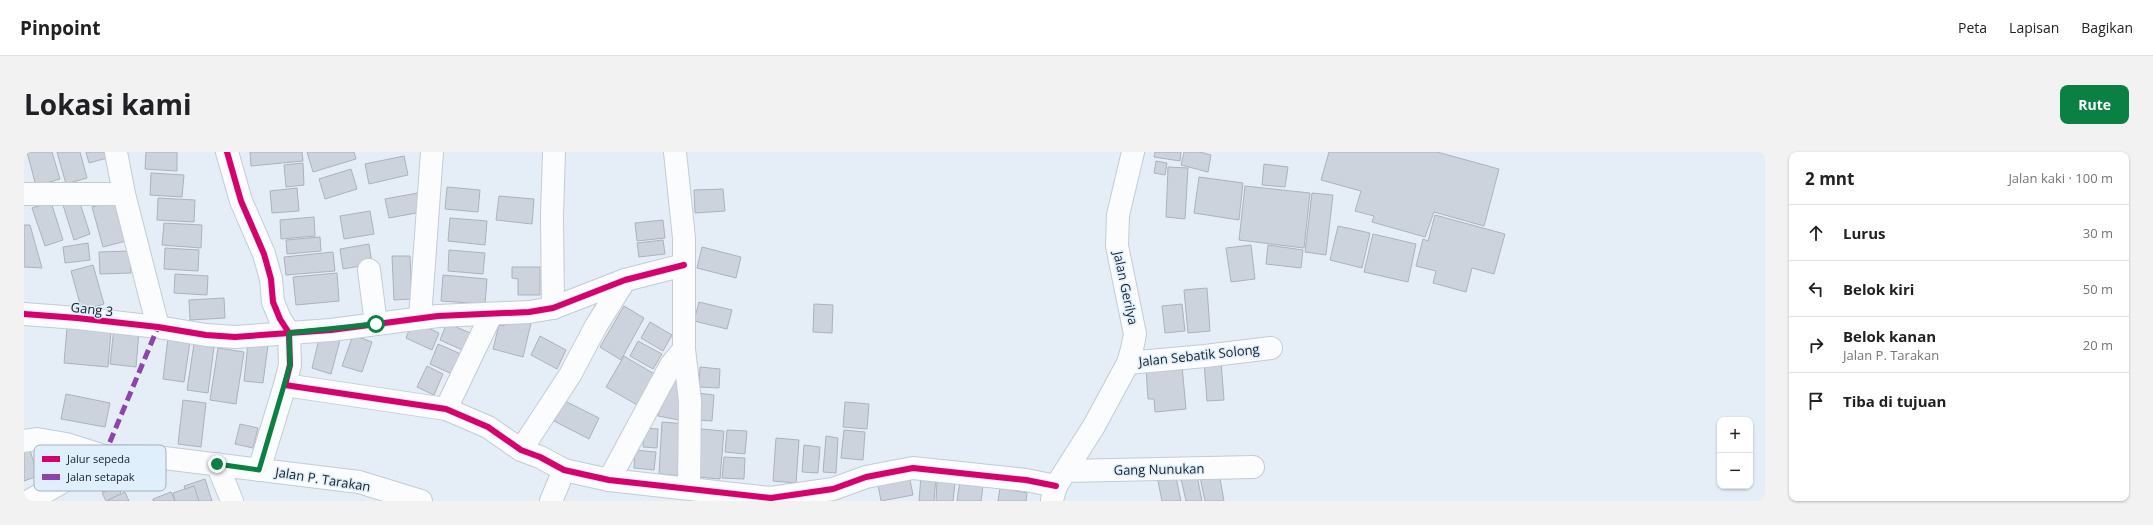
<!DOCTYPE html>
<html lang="id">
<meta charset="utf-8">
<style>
:root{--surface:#fff;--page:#f2f2f2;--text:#202124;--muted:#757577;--line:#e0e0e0;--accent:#0b8043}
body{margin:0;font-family:"Open Sans",sans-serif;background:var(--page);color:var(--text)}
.controls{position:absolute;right:12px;bottom:12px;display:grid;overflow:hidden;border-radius:8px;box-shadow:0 1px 3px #0004}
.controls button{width:36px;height:36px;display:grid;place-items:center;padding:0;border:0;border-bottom:1px solid var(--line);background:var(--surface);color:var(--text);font:20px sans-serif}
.stop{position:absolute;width:12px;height:12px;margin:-9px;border:3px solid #0b8043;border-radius:50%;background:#fff}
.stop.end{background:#0b8043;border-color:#fff;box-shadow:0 1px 4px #0008}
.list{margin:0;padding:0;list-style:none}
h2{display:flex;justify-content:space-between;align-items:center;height:52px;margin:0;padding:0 16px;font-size:17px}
h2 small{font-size:13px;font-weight:400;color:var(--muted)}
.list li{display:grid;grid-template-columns:26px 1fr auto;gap:12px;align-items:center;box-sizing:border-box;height:56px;padding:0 16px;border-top:1px solid var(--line)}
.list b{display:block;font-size:15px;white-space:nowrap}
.list p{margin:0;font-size:13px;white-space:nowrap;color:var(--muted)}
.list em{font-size:13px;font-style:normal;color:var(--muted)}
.icon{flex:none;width:22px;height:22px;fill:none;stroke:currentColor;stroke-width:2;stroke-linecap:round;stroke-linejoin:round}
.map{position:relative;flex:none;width:1741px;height:349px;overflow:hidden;border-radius:8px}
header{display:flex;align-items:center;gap:24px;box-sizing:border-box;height:56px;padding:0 20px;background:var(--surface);border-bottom:1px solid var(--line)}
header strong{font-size:19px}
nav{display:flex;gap:22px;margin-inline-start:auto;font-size:14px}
.intro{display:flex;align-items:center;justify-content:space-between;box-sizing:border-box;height:96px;padding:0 24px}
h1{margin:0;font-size:28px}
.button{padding:10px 18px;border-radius:8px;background:var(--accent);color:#fff;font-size:14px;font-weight:700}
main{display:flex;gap:24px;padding:0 24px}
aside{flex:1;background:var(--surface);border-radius:8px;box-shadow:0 1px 3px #0004}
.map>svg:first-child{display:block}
.building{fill:#cdd3dd;stroke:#abb2ba}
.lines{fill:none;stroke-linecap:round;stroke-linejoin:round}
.minor-casing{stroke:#c2ccd4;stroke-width:24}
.minor{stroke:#fbfcfe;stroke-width:22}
.quiet{stroke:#8e44ad;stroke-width:5;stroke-dasharray:10 5;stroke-linecap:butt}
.cycleway-casing{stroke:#dfeffc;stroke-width:8}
.cycleway{stroke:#d6006c;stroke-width:6}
.route{stroke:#0b8043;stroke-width:5}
.labels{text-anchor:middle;stroke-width:3;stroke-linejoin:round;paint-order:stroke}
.street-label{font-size:13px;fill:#162028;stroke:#dfeffc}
.key{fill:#dfeffc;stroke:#a3b1bc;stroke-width:1}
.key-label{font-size:11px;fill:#162028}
</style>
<header>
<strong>Pinpoint</strong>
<nav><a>Peta</a><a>Lapisan</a><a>Bagikan</a></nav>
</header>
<div class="intro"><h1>Lokasi kami</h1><a class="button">Rute</a></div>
<main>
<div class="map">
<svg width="1741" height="349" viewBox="0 0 1741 349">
<rect width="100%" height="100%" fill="#e5eef6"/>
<!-- building -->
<g class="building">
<polygon points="3,0 28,0 36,27 12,34"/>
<polygon points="33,0 56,0 63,26 42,32"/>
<polygon points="62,0 86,0 87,5 65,11"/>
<polygon points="122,0 153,0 153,19 121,17"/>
<polygon points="226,0 278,0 279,9 227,14"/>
<polygon points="283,0 330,0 332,7 289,20"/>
<polygon points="1131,0 1157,0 1156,9 1130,5"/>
<polygon points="1160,0 1176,0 1187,3 1184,20 1157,13"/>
<polygon points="1305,0 1413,0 1475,17 1460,74 1410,60 1401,85 1348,70 1350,64 1331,59 1337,39 1297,28"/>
<polygon points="380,4 384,23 345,32 341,12"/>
<polygon points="1132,9 1143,11 1141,23 1130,21"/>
<polygon points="279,11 280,33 262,35 260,13"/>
<polygon points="1240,12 1264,15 1261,35 1238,33"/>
<polygon points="1144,15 1164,16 1161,67 1142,65"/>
<polygon points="327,17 333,37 301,47 295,27"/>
<polygon points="127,21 160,23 158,45 126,43"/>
<polygon points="1175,25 1219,31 1215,68 1170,61"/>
<polygon points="1221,34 1286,41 1280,96 1215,88"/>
<polygon points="423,35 456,38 454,60 421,57"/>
<polygon points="273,36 275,59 248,61 246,39"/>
<polygon points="699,37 701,59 671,61 670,38"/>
<polygon points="399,40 403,59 365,66 361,47"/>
<polygon points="1288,41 1309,43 1302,103 1281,100"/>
<polygon points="475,44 510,47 508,72 472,68"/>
<polygon points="134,46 171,48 170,70 133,68"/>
<polygon points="55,48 66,82 50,88 39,53"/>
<polygon points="91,49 102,89 79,95 68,55"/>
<polygon points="27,50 39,88 21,94 8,56"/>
<polygon points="346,59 350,82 320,87 316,64"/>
<polygon points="1411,63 1481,82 1470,122 1448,116 1442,140 1409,131 1412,119 1392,114 1399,87 1404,89"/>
<polygon points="290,65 291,84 257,87 256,68"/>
<polygon points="426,66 463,69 461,93 424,89"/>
<polygon points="639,68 641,86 613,89 611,71"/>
<polygon points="140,71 178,73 177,96 138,93"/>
<polygon points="0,73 6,73 18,116 0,115"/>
<polygon points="1314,74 1346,81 1338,116 1306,108"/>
<polygon points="1349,82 1392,92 1384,130 1340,120"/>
<polygon points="296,85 297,99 263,102 262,88"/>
<polygon points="639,88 641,102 615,105 613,91"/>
<polygon points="64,91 66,108 41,111 39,95"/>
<polygon points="345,92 348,112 319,117 316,97"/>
<polygon points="1227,93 1231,127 1207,130 1202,96"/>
<polygon points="1244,93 1279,98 1277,116 1242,112"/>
<polygon points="678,95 717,105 712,126 673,116"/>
<polygon points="141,96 175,98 174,119 140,117"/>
<polygon points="425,98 461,101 459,122 424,119"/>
<polygon points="106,99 107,121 76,122 75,100"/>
<polygon points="309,100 311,119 262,123 260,105"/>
<polygon points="368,104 386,104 388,147 370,148"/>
<polygon points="69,113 80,152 58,159 47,119"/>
<polygon points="488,115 516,115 516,143 494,143 494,127 488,126"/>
<polygon points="313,121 315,149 272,153 269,125"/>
<polygon points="151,122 184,124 183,143 150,141"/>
<polygon points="419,123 463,127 461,152 417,149"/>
<polygon points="1183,136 1186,179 1164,181 1160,138"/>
<polygon points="200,146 201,166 166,168 165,148"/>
<polygon points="675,150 708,158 703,177 670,169"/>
<polygon points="790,152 809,153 808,181 789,180"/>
<polygon points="1158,152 1161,179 1141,181 1138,154"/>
<polygon points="600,154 620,166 597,208 576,195"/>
<polygon points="482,166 507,171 499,205 469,197 475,173 480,174"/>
<polygon points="389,169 415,181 408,198 382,186"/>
<polygon points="626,170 648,183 639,199 617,186"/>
<polygon points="423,171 453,184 445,201 416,188"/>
<polygon points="43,176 87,180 84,215 40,211"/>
<polygon points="90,176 115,179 112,215 86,212"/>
<polygon points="296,183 316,188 307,222 288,216"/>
<polygon points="329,183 348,190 338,220 318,214"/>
<polygon points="516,184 542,198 533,217 507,203"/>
<polygon points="144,186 166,190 160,230 139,227"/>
<polygon points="614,189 638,202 629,217 606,204"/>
<polygon points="224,191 244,193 239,231 220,229"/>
<polygon points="170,192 190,195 184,241 163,238"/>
<polygon points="414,192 446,206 437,226 406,212"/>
<polygon points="194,196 220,200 212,252 186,248"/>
<polygon points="1157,203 1162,257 1131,260 1130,247 1124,247 1122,217"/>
<polygon points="600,204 632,223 615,254 582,235"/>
<polygon points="1197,210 1200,248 1183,249 1180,211"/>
<polygon points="403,214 419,222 410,243 393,235"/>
<polygon points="676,215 696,217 695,236 675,235"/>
<polygon points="643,226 663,230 655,268 634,264"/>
<polygon points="673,241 690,243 688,269 671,268"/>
<polygon points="42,242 86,251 81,275 37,267"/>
<polygon points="159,248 182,251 177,295 154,292"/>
<polygon points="541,249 575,266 565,287 530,269"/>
<polygon points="821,250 845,252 843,277 819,275"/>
<polygon points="638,270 663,272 660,324 635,322"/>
<polygon points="216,272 234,276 229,296 211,292"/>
<polygon points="620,276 634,277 633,296 619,295"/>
<polygon points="677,277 700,279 696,327 673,325"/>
<polygon points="703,278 723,279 721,302 701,300"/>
<polygon points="820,278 841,280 839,308 817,306"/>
<polygon points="802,284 814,286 812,321 799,320"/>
<polygon points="752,286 775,288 772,331 749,329"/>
<polygon points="4,292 14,324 0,329 0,294"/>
<polygon points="780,293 796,295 794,321 778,320"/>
<polygon points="611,298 632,300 630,318 610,316"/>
<polygon points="700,305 721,306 720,327 698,326"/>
<polygon points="1172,318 1178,349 1162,349 1156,322"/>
<polygon points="1151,321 1157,349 1138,349 1133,324"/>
<polygon points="1195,321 1200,349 1181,349 1176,325"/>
<polygon points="937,322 960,326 957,349 933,349"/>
<polygon points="897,324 912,325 910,349 895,349"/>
<polygon points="91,325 97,339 82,346 75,332"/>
<polygon points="181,327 188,349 165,349 160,334"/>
<polygon points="886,328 889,343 857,349 854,333"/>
<polygon points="913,329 931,331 929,349 912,349"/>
<polygon points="93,334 101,349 82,349 78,341"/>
<polygon points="170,334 175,349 151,349 149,341"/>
<polygon points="976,336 1003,341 1002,349 974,349"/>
<polygon points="101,340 105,349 84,349 84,348"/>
<polygon points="147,340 151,349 129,349 129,347"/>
</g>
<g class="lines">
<defs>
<g id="minor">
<polyline points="92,0 100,42 134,175"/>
<polyline points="203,0 217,49 240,102 247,127 249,150 256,167 265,181 266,213 261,233 422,257 464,275 497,298 516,305 540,318 585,328 747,346 809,337 842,325 889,316 1002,328 1032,334"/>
<polyline points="651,0 660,86 660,197 666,249 665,336"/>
<polyline points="0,42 100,42"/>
<polyline points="345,118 352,172"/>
<polyline points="529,156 528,64 530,0"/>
<polyline points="0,162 53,166 134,175 182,183 211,185 307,178 414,164 505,160 529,156 601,128 660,113"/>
<polyline points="396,166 408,0"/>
<polyline points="1104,211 1181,204 1247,196"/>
<polyline points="422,257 467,163"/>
<polyline points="0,289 13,287 42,292 80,304 132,305 335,330 397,349"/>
<polyline points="497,298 546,223 572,174 601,128"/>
<polyline points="193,312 208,349"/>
<polyline points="235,318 261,233"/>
<polyline points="1042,319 1229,315"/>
<polyline points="585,328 647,213 660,197"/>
<polyline points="1028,348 1032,334 1070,274 1104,211 1108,197 1111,182 1093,94 1094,63 1109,0"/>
<polyline points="5,349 63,316 80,304"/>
<polyline points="527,349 540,318"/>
</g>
</defs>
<!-- minor casing -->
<use href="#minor" class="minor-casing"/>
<!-- minor -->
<use href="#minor" class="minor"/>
<!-- quiet -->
<polyline class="quiet" points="80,304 134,175"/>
<defs>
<g id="cycleway">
<polyline points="203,0 217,49 240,102 247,127 249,150 256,167 265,181 266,213 261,233 422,257 464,275 497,298 516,305 540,318 585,328 747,346 809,337 842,325 889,316 1002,328 1032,334"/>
<polyline points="0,162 53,166 134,175 182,183 211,185 307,178 414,164 505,160 529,156 601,128 660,113"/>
</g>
</defs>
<!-- cycleway casing -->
<use href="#cycleway" class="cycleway-casing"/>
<!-- cycleway -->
<use href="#cycleway" class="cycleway"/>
</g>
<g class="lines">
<!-- route -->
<polyline class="route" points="193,312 235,318 266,213 265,181 352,172"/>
</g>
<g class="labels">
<!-- street labels -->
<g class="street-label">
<text transform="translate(1102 136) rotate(78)" y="5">Jalan Gerilya</text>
<text transform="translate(68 157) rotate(6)" y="5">Gang 3</text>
<text transform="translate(1175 203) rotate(-6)" y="5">Jalan Sebatik Solong</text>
<text transform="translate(1135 317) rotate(-1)" y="5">Gang Nunukan</text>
<text transform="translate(299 327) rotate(9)" y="5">Jalan P. Tarakan</text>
</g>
</g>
<!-- legend -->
<rect x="10" y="293" width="132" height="46" rx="6" class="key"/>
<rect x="18" y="304" width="18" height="6" fill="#d6006c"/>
<rect x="18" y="322" width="18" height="6" fill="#8e44ad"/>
<g class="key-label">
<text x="43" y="311">Jalur sepeda</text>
<text x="43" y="329">Jalan setapak</text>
</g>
</svg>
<div class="controls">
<button>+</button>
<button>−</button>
</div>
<div class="stop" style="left:352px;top:172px"></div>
<div class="stop end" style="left:193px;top:312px"></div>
</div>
<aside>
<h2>2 mnt<small>Jalan kaki · 100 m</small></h2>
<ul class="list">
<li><svg class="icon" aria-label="ahead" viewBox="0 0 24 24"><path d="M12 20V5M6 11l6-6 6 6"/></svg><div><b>Lurus</b></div><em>30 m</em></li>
<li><svg class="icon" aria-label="left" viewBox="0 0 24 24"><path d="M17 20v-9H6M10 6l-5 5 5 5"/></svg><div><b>Belok kiri</b></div><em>50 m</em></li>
<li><svg class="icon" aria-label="right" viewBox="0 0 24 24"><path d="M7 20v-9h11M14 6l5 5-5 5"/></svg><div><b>Belok kanan</b><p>Jalan P. Tarakan</p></div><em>20 m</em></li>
<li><svg class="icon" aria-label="arrive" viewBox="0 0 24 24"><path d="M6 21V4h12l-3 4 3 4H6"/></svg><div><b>Tiba di tujuan</b></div></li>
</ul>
</aside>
</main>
